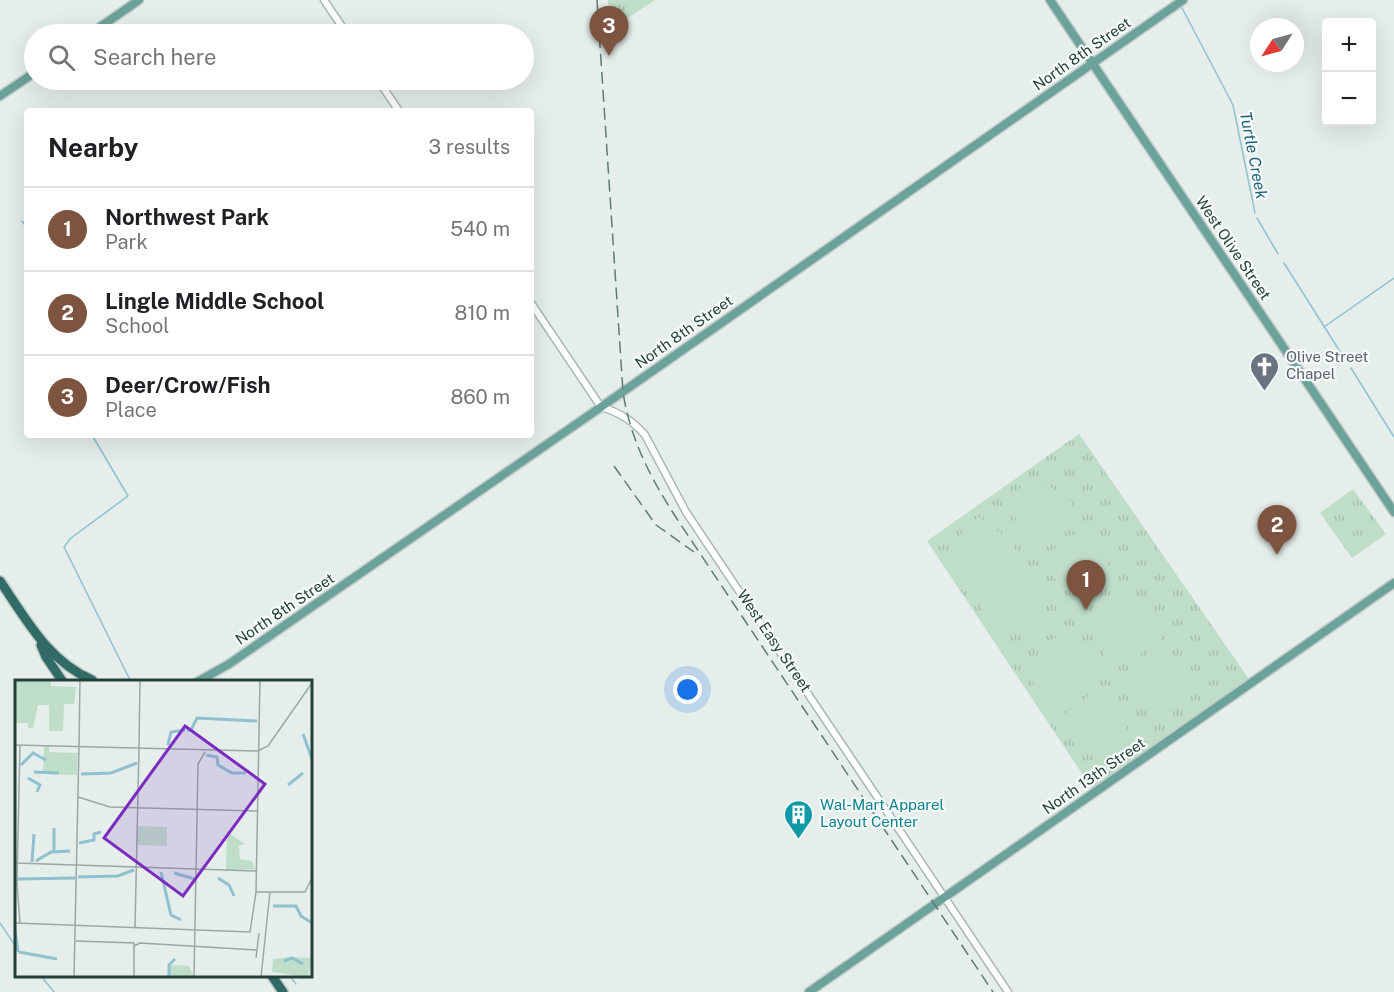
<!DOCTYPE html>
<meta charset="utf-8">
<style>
:root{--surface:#fff;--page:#f2f2f2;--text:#202124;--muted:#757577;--line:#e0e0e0;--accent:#7d5440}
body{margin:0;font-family:"Public Sans",sans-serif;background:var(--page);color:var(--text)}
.controls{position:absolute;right:18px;top:18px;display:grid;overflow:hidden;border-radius:6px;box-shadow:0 6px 24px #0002}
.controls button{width:54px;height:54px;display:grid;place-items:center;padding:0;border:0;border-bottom:2px solid var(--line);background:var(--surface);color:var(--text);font:30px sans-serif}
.compass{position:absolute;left:1250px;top:18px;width:54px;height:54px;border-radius:50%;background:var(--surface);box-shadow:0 6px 24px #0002;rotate:234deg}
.you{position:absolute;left:688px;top:690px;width:21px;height:21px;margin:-15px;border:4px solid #fff;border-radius:50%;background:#1a73e8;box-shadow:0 0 0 9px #1a73e833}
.badge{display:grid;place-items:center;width:39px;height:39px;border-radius:50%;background:var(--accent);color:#fff;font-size:20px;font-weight:700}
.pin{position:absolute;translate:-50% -50px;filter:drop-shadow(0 2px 3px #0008)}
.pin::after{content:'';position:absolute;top:32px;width:21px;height:18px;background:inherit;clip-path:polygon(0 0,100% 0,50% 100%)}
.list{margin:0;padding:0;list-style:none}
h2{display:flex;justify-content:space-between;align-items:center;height:78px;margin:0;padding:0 24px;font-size:26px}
h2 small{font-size:20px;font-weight:400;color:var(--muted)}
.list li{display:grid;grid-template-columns:39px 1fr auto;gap:18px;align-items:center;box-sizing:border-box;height:84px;padding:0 24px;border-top:2px solid var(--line)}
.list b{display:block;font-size:22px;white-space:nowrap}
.list p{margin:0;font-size:20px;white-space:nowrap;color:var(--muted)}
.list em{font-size:20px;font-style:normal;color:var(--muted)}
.icon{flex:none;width:33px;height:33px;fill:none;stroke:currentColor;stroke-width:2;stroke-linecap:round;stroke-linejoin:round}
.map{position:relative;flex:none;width:1394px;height:992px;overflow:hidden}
.search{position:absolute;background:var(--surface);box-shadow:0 6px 24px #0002;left:24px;top:24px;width:510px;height:66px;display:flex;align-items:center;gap:15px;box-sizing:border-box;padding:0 21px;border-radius:33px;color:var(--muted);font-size:22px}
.panel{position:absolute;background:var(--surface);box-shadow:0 6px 24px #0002;left:24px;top:108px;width:510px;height:330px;border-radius:6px}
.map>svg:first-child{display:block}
.grass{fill:url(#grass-tufts)}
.pitch{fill:#bfdeca}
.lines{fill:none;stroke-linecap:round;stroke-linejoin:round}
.stream{stroke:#8fc1d1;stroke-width:1.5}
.minor-casing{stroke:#a7b6b3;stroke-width:9}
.major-casing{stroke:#c2cac8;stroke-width:11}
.highway-casing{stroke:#c2cac8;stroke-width:12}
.minor{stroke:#fff;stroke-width:6}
.major{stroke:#6ba299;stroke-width:8}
.highway{stroke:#316b65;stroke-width:9}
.rail{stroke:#5f7b76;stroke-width:1.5;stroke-dasharray:12 6;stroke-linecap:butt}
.labels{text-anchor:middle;stroke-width:4.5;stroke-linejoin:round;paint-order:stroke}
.street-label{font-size:15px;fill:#24403b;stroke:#f6faf9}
.worship-label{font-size:15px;fill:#5b616d;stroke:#f6faf9;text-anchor:start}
.culture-label{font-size:15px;fill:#0d838f;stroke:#f6faf9;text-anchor:start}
.water-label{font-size:16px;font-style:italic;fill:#1f637b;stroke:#f6faf9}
.inset-river{fill:none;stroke:#8fc1d1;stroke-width:3}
.inset-road{fill:none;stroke:#98a8a5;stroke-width:1.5}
.view{fill:#7b2cbf;fill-opacity:0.15;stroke:#7b2cbf;stroke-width:3}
.inset-edge{fill:none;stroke:#24403b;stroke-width:3}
</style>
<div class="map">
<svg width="1394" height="992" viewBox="0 0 1394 992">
<defs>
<pattern id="grass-tufts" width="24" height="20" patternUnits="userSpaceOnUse" patternTransform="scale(1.5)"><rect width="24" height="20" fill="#bfdeca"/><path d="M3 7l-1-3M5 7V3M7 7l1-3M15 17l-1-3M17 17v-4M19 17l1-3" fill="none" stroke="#a4c0ae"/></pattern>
</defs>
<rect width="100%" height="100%" fill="#e5eeeb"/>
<!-- grass -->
<g class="grass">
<polygon points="608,0 655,0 611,29"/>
<polygon points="1079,434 1251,682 1095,793 927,541"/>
<polygon points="1353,489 1386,534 1352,558 1320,513"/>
</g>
<!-- pitch -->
<g class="pitch">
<path d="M1033,485C1060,486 1069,495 1080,519C1070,526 1043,550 1032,547C1021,543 1012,507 1009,496L1020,488Z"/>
<path d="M979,517L1010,541L1018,554L1017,560L1008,571L973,591C948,568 949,534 979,517Z"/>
<path d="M1084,526C1116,547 1113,577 1085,601C1032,564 1033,564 1084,526Z"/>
<path d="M1026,573C1040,578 1044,612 1047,626C1013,644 989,633 977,597L1010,576Z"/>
<path d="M1122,602C1144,607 1155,618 1162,640C1151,647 1122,668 1111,664C1101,660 1095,622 1093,611L1108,604Z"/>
<path d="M1054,637C1068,647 1095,659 1096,677L1087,688L1055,712C1025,689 1026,662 1054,637Z"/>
<path d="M1165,646C1192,670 1192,703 1160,721C1109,680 1112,680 1165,646Z"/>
<path d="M1106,690C1120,695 1126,726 1130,741C1101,763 1071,752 1059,718L1091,694Z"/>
</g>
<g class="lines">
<!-- stream -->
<g class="stream">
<polyline points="1181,6 1233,105 1255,213"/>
<polyline points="1257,218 1278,254"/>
<polyline points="22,221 27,228"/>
<polyline points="1284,263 1346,361"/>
<polyline points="1324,327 1394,278"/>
<polyline points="1351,368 1394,437"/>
<polyline points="92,435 128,496 71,538 64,547 131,682"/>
<polyline points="0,923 16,947"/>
<polyline points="41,976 54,992"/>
<polyline points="290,976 296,984"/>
</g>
<defs>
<g id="minor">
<polyline points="324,0 347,34"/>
<polyline points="378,80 399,111"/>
<path d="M531,303L601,407C619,412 633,421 645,435L686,512L1008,992"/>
</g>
<g id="major">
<polyline points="1050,0 1394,512"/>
<polyline points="90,34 139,0"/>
<polyline points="0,96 34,73"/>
<polyline points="197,682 229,664 601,407 1183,0"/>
<polyline points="809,992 1394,583"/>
</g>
<g id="highway">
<path d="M0,581C26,619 48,661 92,680"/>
<polyline points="41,645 46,657 63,682"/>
<polyline points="272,976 283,992"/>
</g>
</defs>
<!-- minor casing -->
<use href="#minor" class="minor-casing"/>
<!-- major casing -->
<use href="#major" class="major-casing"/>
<!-- highway casing -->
<use href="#highway" class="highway-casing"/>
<!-- minor -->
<use href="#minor" class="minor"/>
<!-- major -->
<use href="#major" class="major"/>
<!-- highway -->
<use href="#highway" class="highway"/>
<!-- rail -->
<g class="rail">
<path d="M597,0L623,392C630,439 651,479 677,519L993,992"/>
<polyline points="614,466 656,525 694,552"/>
</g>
</g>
<!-- icons -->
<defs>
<symbol id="church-pin" viewBox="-11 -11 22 30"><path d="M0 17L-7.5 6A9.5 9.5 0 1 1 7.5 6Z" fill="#6b7280" stroke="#f6faf9"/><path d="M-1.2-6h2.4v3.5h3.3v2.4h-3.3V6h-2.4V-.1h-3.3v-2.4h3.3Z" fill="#fff"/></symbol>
<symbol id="building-pin" viewBox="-11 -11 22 30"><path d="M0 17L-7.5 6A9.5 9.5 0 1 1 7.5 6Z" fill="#0f9aa8" stroke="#f6faf9"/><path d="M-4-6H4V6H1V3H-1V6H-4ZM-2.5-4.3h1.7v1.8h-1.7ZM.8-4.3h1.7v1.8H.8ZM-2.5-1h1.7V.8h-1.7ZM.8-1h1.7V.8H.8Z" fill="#fff"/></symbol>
</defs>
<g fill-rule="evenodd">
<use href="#church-pin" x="1248" y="350" width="33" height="45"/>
<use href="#building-pin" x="782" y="798" width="33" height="45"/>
</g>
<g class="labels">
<!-- street labels -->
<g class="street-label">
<text transform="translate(1082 54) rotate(-35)" y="5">North 8th Street</text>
<text transform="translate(1233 248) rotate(56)" y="5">West Olive Street</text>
<text transform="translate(684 332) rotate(-35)" y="5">North 8th Street</text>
<text transform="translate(285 609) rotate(-34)" y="5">North 8th Street</text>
<text transform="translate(774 641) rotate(56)" y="5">West Easy Street</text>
<text transform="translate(1094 776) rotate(-35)" y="5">North 13th Street</text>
</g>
<!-- worship labels -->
<g class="worship-label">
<text x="1286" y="362">Olive Street<tspan x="1286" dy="17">Chapel</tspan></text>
</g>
<!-- culture labels -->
<g class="culture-label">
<text x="820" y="810">Wal-Mart Apparel<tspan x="820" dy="17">Layout Center</tspan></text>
</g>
<!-- water labels -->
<g class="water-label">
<text transform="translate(1254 155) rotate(79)" y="6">Turtle Creek</text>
</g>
</g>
<!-- overview -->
<g transform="translate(15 680)">
<rect width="297" height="297" fill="#e5eeeb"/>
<path d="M0,0H36V6L61,7L59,24H49L48,51H34V25H23L18,48H13V43H0ZM34,66V72L63,73L62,95L28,94L29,67ZM122,146L152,147V166L122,165ZM212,152L230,164L224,166L225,179L237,181L240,189L211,190ZM275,277L297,278L293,297L257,292L258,279Z" fill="#bfdeca"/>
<path d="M155,285L174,286L179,297H154Z" fill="#bfdeca"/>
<path class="inset-river" d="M172,50H176L182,38L242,41M288,54L297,79M153,65L156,52L170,50M191,75L202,77L203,85L217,93H231M6,85L18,73L31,80M19,92L44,93M66,94L96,93L122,83M13,98L25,105L22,112M273,105L288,93M64,163L79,160V154L86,152M39,171V148M21,181L36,172L55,171M17,182L19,154M146,192L156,235L166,240M159,193L180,199M63,197L103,196L119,190M203,198L214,205L219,216M3,199L60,198M258,226H281L286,236L297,243M0,250L3,272M4,272L42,279M269,281L277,278L288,284M154,297V285L160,279"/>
<path class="inset-road" d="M0,65L243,71L253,66L297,3M64,66L65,0M124,68L125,0M63,117L95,127L242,131M0,183L241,191M241,212H290L297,198M0,243L235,252L241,212L245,0M5,243L2,203L5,65M120,247L124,68M61,261L119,263V297M119,266L125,263L242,270M241,278L244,253M59,297L64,66M179,297L183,84L190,72M246,297L255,212"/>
<path class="view" d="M170,46L250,104L168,216L89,158Z"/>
<rect width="297" height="297" class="inset-edge"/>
</g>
</svg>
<div class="controls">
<button>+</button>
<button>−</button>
</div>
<svg class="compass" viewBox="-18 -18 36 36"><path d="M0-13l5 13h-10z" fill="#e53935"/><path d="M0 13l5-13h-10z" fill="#757577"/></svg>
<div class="you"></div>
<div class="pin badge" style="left:1086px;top:610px">1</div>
<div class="pin badge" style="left:1277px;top:555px">2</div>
<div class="pin badge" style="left:609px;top:56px">3</div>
<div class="search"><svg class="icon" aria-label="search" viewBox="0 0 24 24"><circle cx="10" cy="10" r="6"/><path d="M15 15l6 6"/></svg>Search here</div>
<section class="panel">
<h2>Nearby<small>3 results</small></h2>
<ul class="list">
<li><span class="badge">1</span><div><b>Northwest Park</b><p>Park</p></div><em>540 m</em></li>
<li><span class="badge">2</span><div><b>Lingle Middle School</b><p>School</p></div><em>810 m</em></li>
<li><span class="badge">3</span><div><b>Deer/Crow/Fish</b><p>Place</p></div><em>860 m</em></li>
</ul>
</section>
</div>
